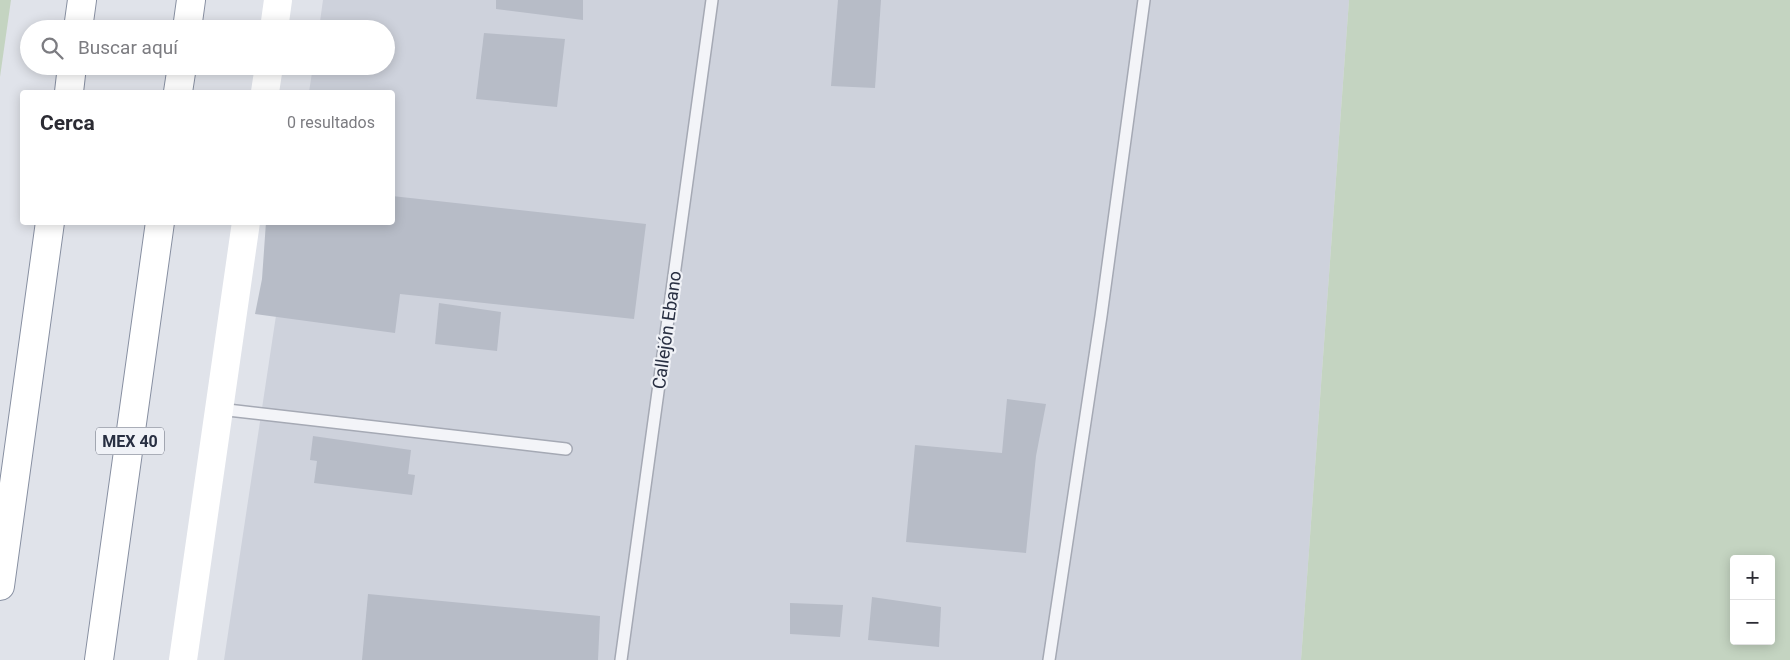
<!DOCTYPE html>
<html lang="es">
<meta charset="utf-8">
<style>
:root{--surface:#fff;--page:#f2f2f3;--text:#2b2b33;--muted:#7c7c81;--line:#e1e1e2}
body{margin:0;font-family:Roboto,sans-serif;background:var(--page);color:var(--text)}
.controls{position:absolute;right:15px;bottom:15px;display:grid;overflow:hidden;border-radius:5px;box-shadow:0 2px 12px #0003}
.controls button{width:45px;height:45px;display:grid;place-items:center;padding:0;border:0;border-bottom:1px solid var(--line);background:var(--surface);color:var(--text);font:25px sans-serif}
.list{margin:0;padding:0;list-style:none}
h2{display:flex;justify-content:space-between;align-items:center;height:65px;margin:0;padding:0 20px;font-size:21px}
h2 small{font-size:16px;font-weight:400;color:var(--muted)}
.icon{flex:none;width:28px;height:28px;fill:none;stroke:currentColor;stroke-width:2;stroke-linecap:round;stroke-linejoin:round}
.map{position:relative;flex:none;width:1790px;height:660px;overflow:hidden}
.search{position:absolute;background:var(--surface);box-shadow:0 2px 12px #0003;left:20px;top:20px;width:375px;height:55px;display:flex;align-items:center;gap:12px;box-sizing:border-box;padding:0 18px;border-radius:28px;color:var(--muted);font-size:19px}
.panel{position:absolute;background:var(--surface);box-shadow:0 2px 12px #0003;left:20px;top:90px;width:375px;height:135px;border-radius:5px}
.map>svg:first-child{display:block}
.built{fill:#ced2dc}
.green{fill:#c4d4c1;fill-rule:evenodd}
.building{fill:#b7bcc7}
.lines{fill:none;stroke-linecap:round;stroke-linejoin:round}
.lane-casing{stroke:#a5a9b4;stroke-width:14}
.highway-casing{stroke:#878fa1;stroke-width:30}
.lane{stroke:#f3f4f8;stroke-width:11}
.secondary{stroke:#fff;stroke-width:28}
.highway{stroke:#fff;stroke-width:28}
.labels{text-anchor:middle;stroke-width:4.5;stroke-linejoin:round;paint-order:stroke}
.shield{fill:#f0f2f7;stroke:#646a78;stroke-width:1}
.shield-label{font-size:16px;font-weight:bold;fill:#282f42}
.street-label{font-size:18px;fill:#282f42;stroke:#f0f2f7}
</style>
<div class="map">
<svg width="1790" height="660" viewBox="0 0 1790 660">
<rect width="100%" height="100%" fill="#e0e3ea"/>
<!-- built -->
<polygon class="built" points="323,0 1349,0 1301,660 224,660 290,223 392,222 392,92 309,92 313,66 386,66 386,29 319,29"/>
<!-- green -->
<g class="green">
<polygon points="0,0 11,0 0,77"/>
<path d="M1349,0H1790V660H1301ZM1734,559H1771V641H1734Z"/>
</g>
<!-- building -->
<g class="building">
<polygon points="496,0 583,0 583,20 496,9"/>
<polygon points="838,0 881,0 875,88 831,86"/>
<polygon points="484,33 565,39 557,107 476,99"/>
<polygon points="392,196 646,224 634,319 400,294 395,333 255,314 262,279 266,222 392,222"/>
<polygon points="439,303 501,312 497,351 435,344"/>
<polygon points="1007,399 1046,404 1036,456 1026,553 906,542 915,445 1002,453"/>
<polygon points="313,436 411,450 408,474 415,475 412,495 314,483 317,461 310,460"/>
<polygon points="368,594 600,616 598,660 362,660"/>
<polygon points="872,597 941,607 939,647 868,640"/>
<polygon points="790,603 843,605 840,637 790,634"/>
</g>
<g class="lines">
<defs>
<g id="lane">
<polyline points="219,409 566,449"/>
<polyline points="621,660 712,0"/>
<polyline points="1049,660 1101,316 1144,0"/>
</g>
<g id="highway">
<polyline points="78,29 82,0"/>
<polyline points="187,29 191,0"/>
<polyline points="69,92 72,66"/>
<polyline points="178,92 182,66"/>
<polyline points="0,586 50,222"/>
<polyline points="99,660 160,222"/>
</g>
</defs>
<!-- lane casing -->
<use href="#lane" class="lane-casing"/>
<!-- highway casing -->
<use href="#highway" class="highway-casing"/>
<!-- lane -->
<use href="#lane" class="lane"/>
<!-- secondary -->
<g class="secondary">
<polyline points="274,29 278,0"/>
<polyline points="265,92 269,66"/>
<polyline points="183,660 246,222"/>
</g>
<!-- highway -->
<use href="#highway" class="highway"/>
</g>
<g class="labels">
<!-- shield labels -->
<rect class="shield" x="96" y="427.5" width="68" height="27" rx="4"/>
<g class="shield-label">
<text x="130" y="447">MEX 40</text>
</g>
<!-- street labels -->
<g class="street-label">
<text transform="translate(667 330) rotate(-82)" y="6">Callejón Ebano</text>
</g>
</g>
</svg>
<div class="controls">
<button>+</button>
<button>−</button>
</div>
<div class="search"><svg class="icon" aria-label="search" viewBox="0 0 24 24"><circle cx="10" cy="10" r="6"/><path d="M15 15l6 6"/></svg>Buscar aquí</div>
<section class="panel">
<h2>Cerca<small>0 resultados</small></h2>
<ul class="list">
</ul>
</section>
</div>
